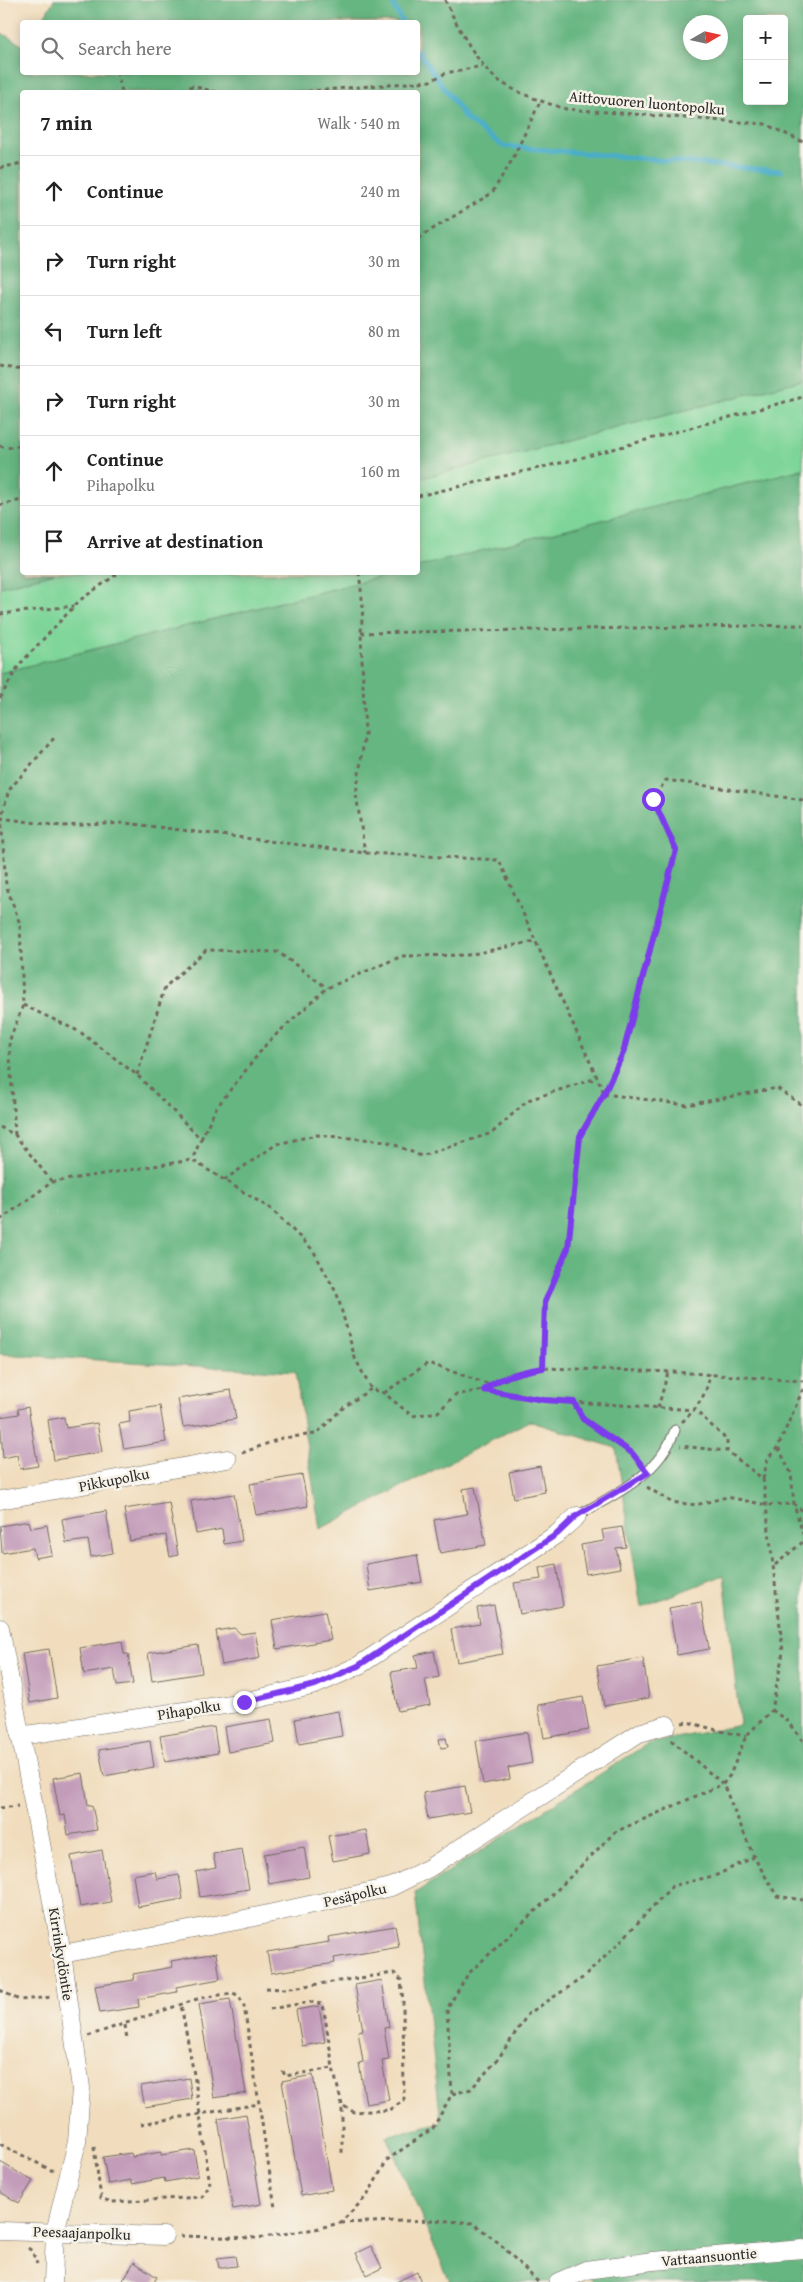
<!DOCTYPE html>
<meta charset="utf-8">
<style>
:root{--surface:#fff;--page:#f2f2f2;--text:#222;--muted:#767676;--line:#e0e0e0}
body{margin:0;font-family:"Gentium Book Plus",serif;background:var(--page);color:var(--text)}
.controls{position:absolute;right:15px;top:15px;display:grid;overflow:hidden;border-radius:5px;box-shadow:0 2px 12px #0003}
.controls button{width:45px;height:45px;display:grid;place-items:center;padding:0;border:0;border-bottom:1px solid var(--line);background:var(--surface);color:var(--text);font:25px sans-serif}
.compass{position:absolute;left:683px;top:15px;width:45px;height:45px;border-radius:50%;background:var(--surface);box-shadow:0 2px 12px #0003;rotate:81deg}
.stop{position:absolute;width:15px;height:15px;margin:-11px;border:4px solid #7c3aed;border-radius:50%;background:#fff}
.stop.end{background:#7c3aed;border-color:#fff;box-shadow:0 1px 5px #0008}
.list{margin:0;padding:0;list-style:none}
h2{display:flex;justify-content:space-between;align-items:center;height:65px;margin:0;padding:0 20px;font-size:21px}
h2 small{font-size:16px;font-weight:400;color:var(--muted)}
.list li{display:grid;grid-template-columns:32px 1fr auto;gap:15px;align-items:center;box-sizing:border-box;height:70px;padding:0 20px;border-top:1px solid var(--line)}
.list b{display:block;font-size:19px;white-space:nowrap}
.list p{margin:0;font-size:16px;white-space:nowrap;color:var(--muted)}
.list em{font-size:16px;font-style:normal;color:var(--muted)}
.icon{flex:none;width:28px;height:28px;fill:none;stroke:currentColor;stroke-width:2;stroke-linecap:round;stroke-linejoin:round}
.map{position:relative;flex:none;width:803px;height:2282px;overflow:hidden}
.search{position:absolute;background:var(--surface);box-shadow:0 2px 12px #0003;left:20px;top:20px;width:400px;height:55px;display:flex;align-items:center;gap:12px;box-sizing:border-box;padding:0 18px;border-radius:5px;color:var(--muted);font-size:19px}
.panel{position:absolute;background:var(--surface);box-shadow:0 2px 12px #0003;left:20px;top:90px;width:400px;height:485px;border-radius:5px}
.map>svg:first-child{display:block}
.green{fill:#7ed599;stroke:#548062}
.forest{fill:#66b681;stroke:#487056;fill-rule:evenodd}
.lines{fill:none;stroke-linecap:round;stroke-linejoin:round}
.stream{stroke:#4aadc9;stroke-width:5}
.building{fill:#c39cba}
.lane-casing{stroke:#70695e;stroke-width:11}
.street-casing{stroke:#70695e;stroke-width:19}
.path{stroke:#70695e;stroke-width:3;stroke-dasharray:4 4;stroke-linecap:butt}
.lane{stroke:#fff;stroke-width:9}
.street{stroke:#fff;stroke-width:18}
.route{stroke:#7c3aed;stroke-width:6}
.labels{text-anchor:middle;stroke-width:5;stroke-linejoin:round;paint-order:stroke}
.street-label{font-size:15px;fill:#2b2b2b;stroke:#f7f3e8}
</style>
<div class="map">
<svg width="803" height="2282" viewBox="0 0 803 2282">
<rect width="100%" height="100%" fill="#f7f3e8"/>
<filter id="ink" filterUnits="userSpaceOnUse"><feTurbulence type="fractalNoise" baseFrequency=".02" numOctaves="2"/><feDisplacementMap in="SourceGraphic" scale="10" xChannelSelector="R" yChannelSelector="G"/><feConvolveMatrix kernelMatrix="1 2 1 2 8 2 1 2 1" color-interpolation-filters="sRGB"/></filter>
<filter id="wash" filterUnits="userSpaceOnUse"><feTurbulence type="fractalNoise" baseFrequency=".0096" numOctaves="4" result="noise"/><feDisplacementMap in="SourceGraphic" scale="20" xChannelSelector="R" yChannelSelector="G"/><feGaussianBlur stdDeviation="1.12" result="paint"/><feColorMatrix in="noise" values="0 0 0 0 0 0 0 0 0 0 0 0 0 0 0 0 0 1.4 0 .05"/><feComposite in="paint" operator="in"/></filter>
<g filter="url(#wash)">
<rect width="100%" height="100%" fill="#f1ddbd"/>
<!-- green -->
<g class="green">
<polygon points="803,380 803,469 418,567 418,479"/>
<polygon points="55,573 396,573 0,673 0,587"/>
</g>
<!-- forest -->
<g class="forest">
<path d="M54,0H803V380L418,479V92H22V572L55,573L0,587V32L22,45V72H418V22H41ZM747,19H784V101H747ZM690,22H720V52H690Z"/>
<polygon points="803,469 803,1521 800,1522 803,1537 803,2282 594,2282 583,2268 550,2282 450,2282 386,2136 441,2122 415,1893 647,1744 740,1725 724,1575 641,1607 616,1448 529,1421 320,1529 295,1372 0,1354 0,673 396,573 418,572 418,567"/>
</g>
<g class="lines">
<!-- stream -->
<g class="stream">
<polyline points="391,0 402,22"/>
<polyline points="418,51 466,119 503,146 781,171"/>
</g>
</g>
<g id="blocks">
<!-- building -->
<g class="building">
<polygon points="231,1390 236,1419 183,1427 178,1399"/>
<polygon points="160,1406 166,1442 124,1449 119,1424 130,1422 129,1411"/>
<polygon points="28,1407 38,1466 20,1469 17,1455 3,1458 0,1417 19,1414 18,1409"/>
<polygon points="64,1417 66,1428 97,1423 102,1452 54,1460 48,1420"/>
<polygon points="540,1466 545,1492 514,1498 509,1472"/>
<polygon points="302,1475 308,1506 256,1515 250,1484"/>
<polygon points="475,1487 486,1545 440,1553 434,1520 467,1514 463,1489"/>
<polygon points="234,1494 242,1541 224,1544 222,1529 196,1534 191,1501"/>
<polygon points="169,1502 178,1555 170,1557 166,1535 130,1541 124,1509"/>
<polygon points="106,1511 113,1553 91,1557 88,1540 66,1543 62,1519"/>
<polygon points="29,1521 31,1528 47,1525 52,1555 35,1558 33,1548 2,1553 0,1526"/>
<polygon points="622,1527 626,1547 616,1548 620,1568 586,1574 581,1545 604,1541 602,1530"/>
<polygon points="417,1555 422,1582 370,1591 366,1564"/>
<polygon points="556,1564 563,1606 520,1614 514,1583 541,1579 539,1568"/>
<polygon points="701,1602 709,1649 677,1655 669,1608"/>
<polygon points="494,1605 503,1654 457,1662 451,1629 480,1624 477,1608"/>
<polygon points="325,1611 331,1640 277,1649 272,1620"/>
<polygon points="234,1628 241,1634 255,1632 260,1658 222,1665 216,1631"/>
<polygon points="122,1641 124,1654 128,1654 133,1684 117,1686 114,1669 84,1674 80,1648"/>
<polygon points="198,1645 202,1673 152,1681 148,1653"/>
<polygon points="49,1649 57,1698 30,1703 22,1653"/>
<polygon points="434,1651 439,1677 425,1680 430,1705 398,1711 391,1672 418,1668 415,1655"/>
<polygon points="643,1658 649,1698 604,1706 597,1666"/>
<polygon points="583,1697 589,1730 544,1738 538,1705"/>
<polygon points="338,1711 342,1736 299,1744 295,1719"/>
<polygon points="271,1719 275,1743 228,1752 224,1727"/>
<polygon points="214,1727 218,1753 165,1762 160,1736"/>
<polygon points="527,1732 532,1763 508,1768 510,1779 483,1784 476,1741"/>
<polygon points="446,1738 448,1747 441,1748 439,1739"/>
<polygon points="150,1741 154,1767 104,1776 99,1750"/>
<polygon points="83,1773 88,1805 92,1805 97,1830 68,1835 65,1815 60,1816 53,1778"/>
<polygon points="465,1786 470,1812 428,1819 423,1793"/>
<polygon points="366,1830 370,1854 333,1861 328,1836"/>
<polygon points="304,1847 309,1877 269,1884 264,1854"/>
<polygon points="242,1849 249,1889 200,1897 196,1872 216,1868 213,1854"/>
<polygon points="102,1850 111,1902 80,1907 71,1856"/>
<polygon points="155,1871 157,1879 179,1875 183,1899 138,1907 133,1875"/>
<polygon points="395,1926 399,1947 334,1958 335,1963 271,1973 267,1952 329,1942 328,1937"/>
<polygon points="216,1953 220,1979 176,1987 177,1992 138,1999 139,2007 100,2013 95,1986 134,1980 133,1974 173,1967 171,1961"/>
<polygon points="382,1980 389,2027 384,2028 389,2060 382,2061 389,2100 366,2104 359,2063 363,2062 358,2031 363,2030 355,1985"/>
<polygon points="230,1999 246,2093 214,2098 199,2004"/>
<polygon points="319,2006 325,2042 302,2046 296,2010"/>
<polygon points="313,2075 332,2190 301,2196 282,2081"/>
<polygon points="189,2078 192,2099 145,2107 141,2086"/>
<polygon points="246,2114 261,2204 233,2209 218,2119"/>
<polygon points="194,2150 198,2176 165,2182 164,2178 132,2184 131,2180 108,2184 103,2157 131,2153 132,2157 161,2152 161,2155"/>
<polygon points="0,2162 33,2181 19,2203 0,2192"/>
<polygon points="371,2246 382,2268 367,2275 356,2253"/>
<polygon points="235,2256 237,2266 219,2268 217,2258"/>
<polygon points="134,2262 157,2277 154,2282 122,2282"/>
<polygon points="417,2272 421,2282 396,2282"/>
</g>
</g>
</g>
<g filter="url(#ink)">
<use href="#blocks" fill-opacity="0" stroke="#70695e" stroke-width="1"/>
<g class="lines">
<defs>
<path id="lane" d="M577,1516C616,1494 659,1475 675,1430"/>
<g id="street">
<polyline points="0,1500 227,1459"/>
<polyline points="0,1628 62,1954 81,2088 77,2142 55,2232 53,2282"/>
<polyline points="20,1736 244,1702 315,1685 358,1666 557,1534 577,1516"/>
<polyline points="62,1954 236,1921 391,1887 429,1868 639,1733 667,1725"/>
<polyline points="0,2231 164,2236"/>
<polyline points="558,2282 586,2270 608,2267 653,2261 803,2249"/>
</g>
</defs>
<!-- lane casing -->
<use href="#lane" class="lane-casing"/>
<!-- street casing -->
<use href="#street" class="street-casing"/>
<!-- path -->
<g class="path">
<path d="M445,0C456,24 477,64 498,80C518,94 543,102 566,109L765,124L803,142"/>
<polyline points="117,72 122,92"/>
<polyline points="183,92 192,86 216,92"/>
<polyline points="300,92 430,81 446,73 483,66"/>
<polyline points="0,168 22,163"/>
<polyline points="418,238 492,193 512,160 540,102"/>
<polyline points="0,366 22,370"/>
<polyline points="0,446 7,448 22,445"/>
<polyline points="418,496 573,460 803,397"/>
<polyline points="0,505 22,500"/>
<polyline points="359,572 363,607 361,633 365,734 356,794 365,853"/>
<polyline points="0,614 74,606"/>
<polyline points="361,633 803,625"/>
<polyline points="0,698 19,665 80,600 120,572"/>
<polyline points="803,800 666,780 653,799 676,850 623,1053 604,1094 580,1136 568,1248 545,1302 543,1368 674,1372 803,1381"/>
<polyline points="0,818 61,826 125,823 365,853 499,860 604,1093"/>
<polyline points="23,1005 80,1032 137,1075 201,1139 192,1160"/>
<polyline points="137,1075 165,987 206,950 278,952 327,988"/>
<polyline points="604,1094 687,1105 777,1088 803,1106"/>
<polyline points="0,1127 15,1135 52,1182"/>
<polyline points="15,1135 9,1042 23,1005 20,924 6,885 1,818 9,790 55,737"/>
<polyline points="201,1139 216,1108 268,1042 327,988 402,956 468,955 535,941"/>
<polyline points="224,1180 277,1144 316,1135 386,1141 421,1156 492,1133 528,1100 597,1078"/>
<polyline points="0,1220 52,1182 192,1160 271,1209 313,1250 337,1294 355,1358 371,1389 384,1393 412,1416 438,1412 455,1395 484,1390 544,1400 695,1410 727,1440 727,1451"/>
<polyline points="488,1387 519,1372 543,1368"/>
<polyline points="803,1389 778,1447 791,1473 794,1504 803,1534"/>
<polyline points="384,1393 428,1363 490,1385"/>
<polyline points="575,1402 583,1419 632,1453 640,1463"/>
<polyline points="658,1408 668,1372"/>
<path d="M682,1422C697,1408 707,1395 710,1374"/>
<polyline points="242,1453 282,1438 316,1434 344,1407 371,1389"/>
<polyline points="763,1479 768,1458 778,1447"/>
<polyline points="647,1487 671,1502 696,1505 727,1497 767,1505 794,1504 803,1511"/>
<polyline points="775,1565 803,1542"/>
<polyline points="772,1710 787,1721 803,1741"/>
<polyline points="682,1723 688,1722 720,1731 746,1736"/>
<polyline points="671,1740 723,1784 754,1857 777,1896 803,1900"/>
<polyline points="0,1808 18,1806"/>
<polyline points="266,1988 284,1989 394,1973 401,1980 403,2002 404,2100 390,2110 354,2112 342,2105"/>
<polyline points="0,1990 19,2000 53,1997"/>
<polyline points="270,2009 310,2002 323,2004 333,2068"/>
<polyline points="125,2025 127,2039"/>
<polyline points="88,2036 200,1998 233,1993 239,1996 244,2006 275,2208"/>
<polyline points="283,2071 285,2076 333,2068 342,2105 342,2155"/>
<polyline points="452,2094 471,2089 498,2059 528,2014 584,1977 618,1944 672,1886 717,1875 754,1857"/>
<polyline points="141,2124 259,2104"/>
<polyline points="0,2144 53,2171"/>
<polyline points="94,2147 101,2198 111,2202 202,2197 210,2185 195,2080 181,2005"/>
<polyline points="341,2223 435,2220 473,2223 499,2243 538,2282"/>
<polyline points="180,2236 257,2238 315,2229 340,2223 367,2196 387,2160 433,2128 452,2094 447,2009 468,1974 548,1899 615,1832 723,1784 730,1775 746,1736 772,1710 783,1652 763,1479 727,1451 680,1446"/>
<polyline points="28,2248 32,2251 37,2264"/>
</g>
<!-- lane -->
<use href="#lane" class="lane"/>
<!-- street -->
<use href="#street" class="street"/>
</g>
</g>
<g class="lines" filter="url(#ink)">
<!-- route -->
<path class="route" d="M244,1702L315,1685L358,1666L557,1534L576,1516L648,1473L632,1453L583,1419L574,1402L544,1400L484,1390C500,1376 523,1371 543,1368L545,1302L568,1248L580,1136L604,1094L623,1053L676,850L653,799"/>
</g>
<g class="labels">
<!-- street labels -->
<g class="street-label">
<text transform="translate(647 103) rotate(5)" y="5">Aittovuoren luontopolku</text>
<text transform="translate(114 1480) rotate(-11)" y="5">Pikkupolku</text>
<text transform="translate(189 1710) rotate(-9)" y="5">Pihapolku</text>
<text transform="translate(355 1895) rotate(-13)" y="5">Pesäpolku</text>
<text transform="translate(61 1954) rotate(81)" y="5">Kirrinkydöntie</text>
<text transform="translate(82 2233) rotate(2)" y="5">Peesaajanpolku</text>
<text transform="translate(709 2257) rotate(-5)" y="5">Vattaansuontie</text>
</g>
</g>
</svg>
<div class="controls">
<button>+</button>
<button>−</button>
</div>
<svg class="compass" viewBox="-18 -18 36 36"><path d="M0-13l5 13h-10z" fill="#e53935"/><path d="M0 13l5-13h-10z" fill="#767676"/></svg>
<div class="stop" style="left:653px;top:799px"></div>
<div class="stop end" style="left:244px;top:1702px"></div>
<div class="search"><svg class="icon" aria-label="search" viewBox="0 0 24 24"><circle cx="10" cy="10" r="6"/><path d="M15 15l6 6"/></svg>Search here</div>
<section class="panel">
<h2>7 min<small>Walk · 540 m</small></h2>
<ul class="list">
<li><svg class="icon" aria-label="ahead" viewBox="0 0 24 24"><path d="M12 20V5M6 11l6-6 6 6"/></svg><div><b>Continue</b></div><em>240 m</em></li>
<li><svg class="icon" aria-label="right" viewBox="0 0 24 24"><path d="M7 20v-9h11M14 6l5 5-5 5"/></svg><div><b>Turn right</b></div><em>30 m</em></li>
<li><svg class="icon" aria-label="left" viewBox="0 0 24 24"><path d="M17 20v-9H6M10 6l-5 5 5 5"/></svg><div><b>Turn left</b></div><em>80 m</em></li>
<li><svg class="icon" aria-label="right" viewBox="0 0 24 24"><path d="M7 20v-9h11M14 6l5 5-5 5"/></svg><div><b>Turn right</b></div><em>30 m</em></li>
<li><svg class="icon" aria-label="ahead" viewBox="0 0 24 24"><path d="M12 20V5M6 11l6-6 6 6"/></svg><div><b>Continue</b><p>Pihapolku</p></div><em>160 m</em></li>
<li><svg class="icon" aria-label="arrive" viewBox="0 0 24 24"><path d="M6 21V4h12l-3 4 3 4H6"/></svg><div><b>Arrive at destination</b></div></li>
</ul>
</section>
</div>
